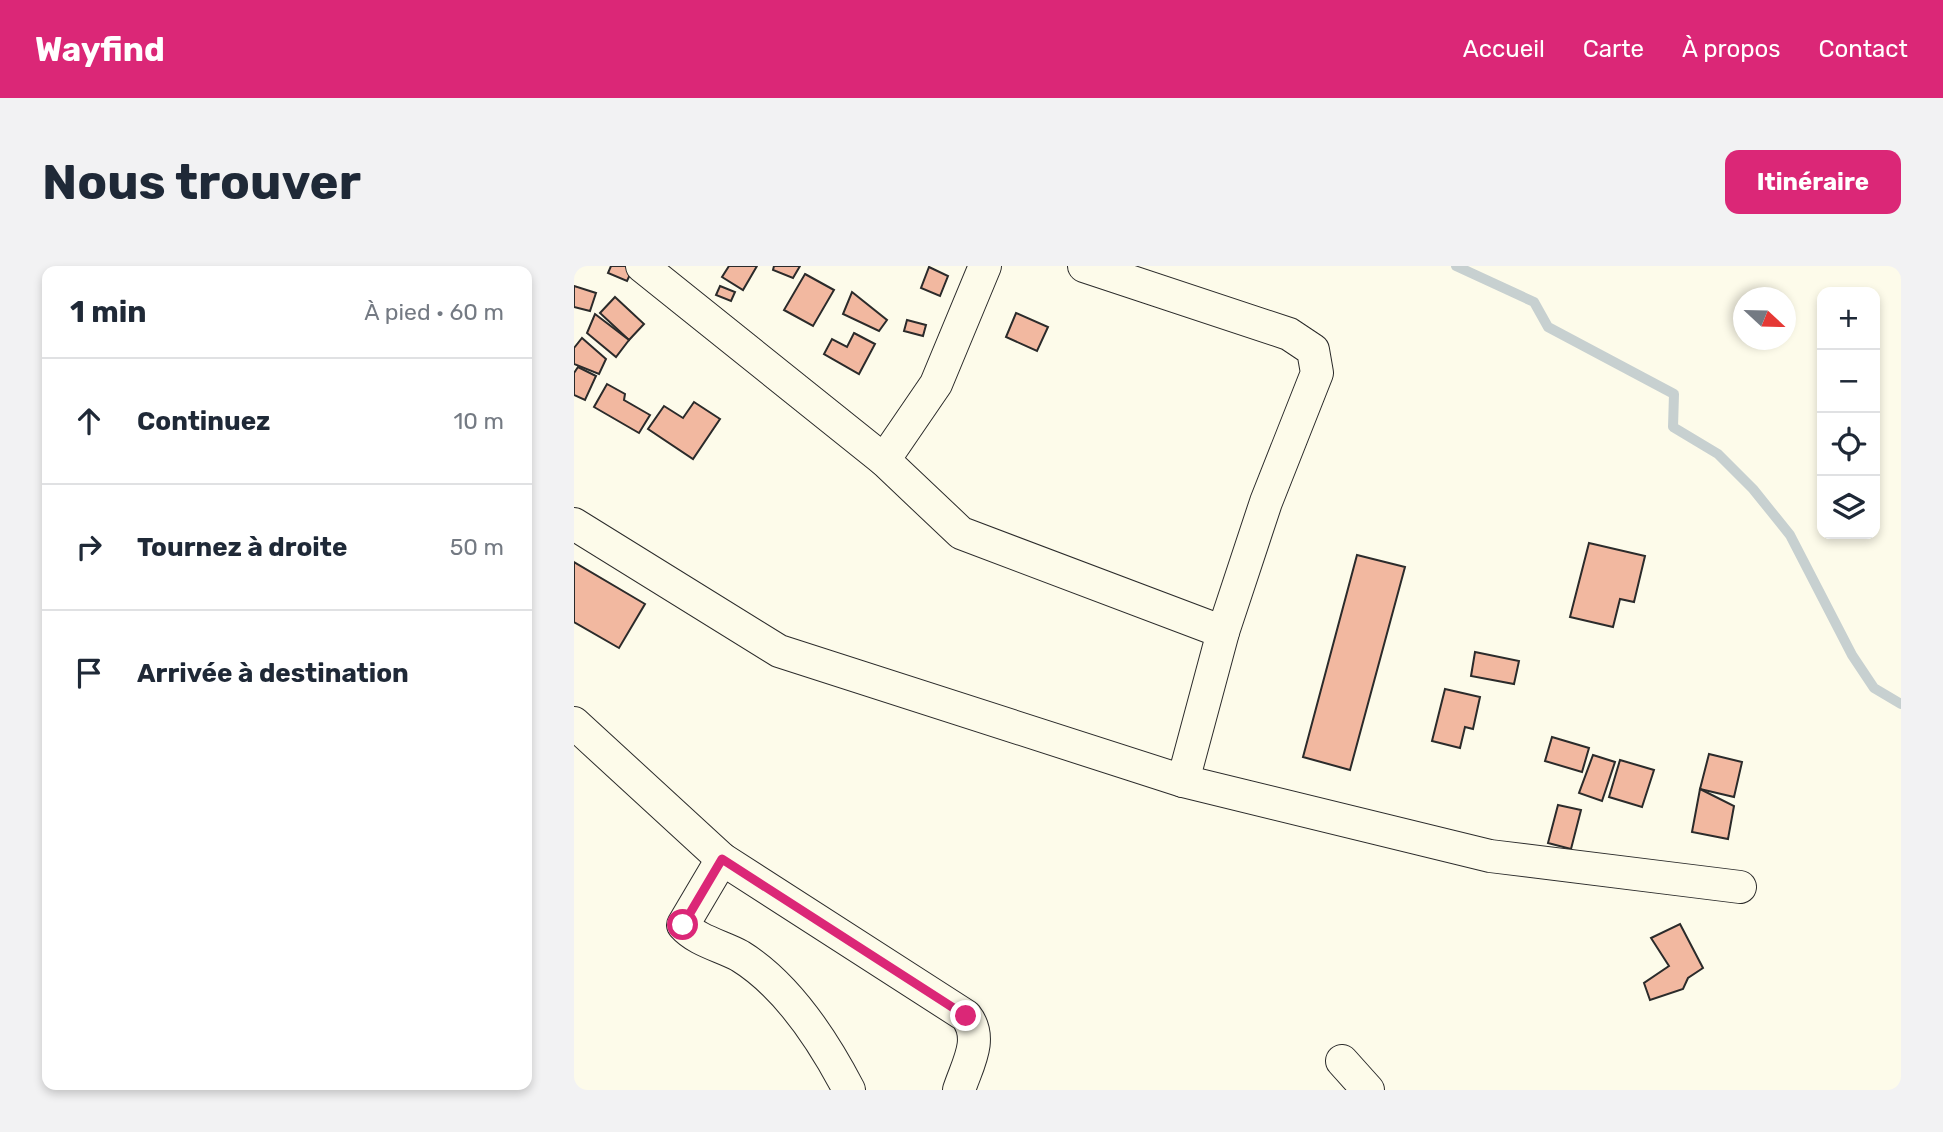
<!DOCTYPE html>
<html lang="fr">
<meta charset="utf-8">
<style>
:root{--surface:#fff;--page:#f2f2f3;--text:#1f2937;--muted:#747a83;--line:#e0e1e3;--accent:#db2777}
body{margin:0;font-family:Rubik,sans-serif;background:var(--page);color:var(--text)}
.controls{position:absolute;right:21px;top:21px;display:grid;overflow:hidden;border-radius:14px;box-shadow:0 4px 10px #0003}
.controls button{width:63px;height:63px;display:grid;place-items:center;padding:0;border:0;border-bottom:2px solid var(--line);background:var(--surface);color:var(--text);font:35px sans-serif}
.compass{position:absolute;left:1159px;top:21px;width:63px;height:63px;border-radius:50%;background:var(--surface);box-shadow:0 4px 10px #0003;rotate:112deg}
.stop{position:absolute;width:21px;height:21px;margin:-16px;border:5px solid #db2777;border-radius:50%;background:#fff}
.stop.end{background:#db2777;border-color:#fff;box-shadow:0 2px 7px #0008}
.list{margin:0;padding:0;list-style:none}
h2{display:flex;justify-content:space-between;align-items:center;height:91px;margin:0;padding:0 28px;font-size:30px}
h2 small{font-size:23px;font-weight:400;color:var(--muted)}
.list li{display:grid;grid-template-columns:46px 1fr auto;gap:21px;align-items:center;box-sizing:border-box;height:126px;padding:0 28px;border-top:2px solid var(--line)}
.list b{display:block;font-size:26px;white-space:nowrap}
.list em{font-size:23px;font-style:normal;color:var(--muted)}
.icon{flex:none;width:38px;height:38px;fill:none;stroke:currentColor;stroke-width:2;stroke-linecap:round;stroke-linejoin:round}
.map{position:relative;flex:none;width:1327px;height:824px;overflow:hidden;border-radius:14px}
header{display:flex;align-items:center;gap:42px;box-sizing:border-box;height:98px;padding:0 35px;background:var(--accent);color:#fff}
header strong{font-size:33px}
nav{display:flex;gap:38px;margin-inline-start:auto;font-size:24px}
.intro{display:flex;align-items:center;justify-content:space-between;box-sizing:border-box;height:168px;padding:0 42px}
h1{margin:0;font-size:49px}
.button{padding:18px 32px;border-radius:14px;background:var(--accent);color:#fff;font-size:24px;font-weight:700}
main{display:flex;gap:42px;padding:0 42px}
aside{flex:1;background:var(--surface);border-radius:14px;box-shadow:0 4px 10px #0003}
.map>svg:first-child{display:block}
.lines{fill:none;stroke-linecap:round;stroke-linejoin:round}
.stream{stroke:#c7d0d0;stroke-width:10}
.building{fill:#f2b8a0;stroke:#2b2b2b;stroke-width:2}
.street-casing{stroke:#2b2b2b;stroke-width:34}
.street{stroke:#fdfbea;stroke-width:32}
.route{stroke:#db2777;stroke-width:9}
</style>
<header>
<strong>Wayfind</strong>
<nav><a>Accueil</a><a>Carte</a><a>À propos</a><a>Contact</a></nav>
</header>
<div class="intro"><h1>Nous trouver</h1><a class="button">Itinéraire</a></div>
<main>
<aside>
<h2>1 min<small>À pied · 60 m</small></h2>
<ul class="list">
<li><svg class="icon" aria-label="ahead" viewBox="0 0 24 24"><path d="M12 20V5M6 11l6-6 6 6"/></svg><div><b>Continuez</b></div><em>10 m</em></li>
<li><svg class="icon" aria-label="right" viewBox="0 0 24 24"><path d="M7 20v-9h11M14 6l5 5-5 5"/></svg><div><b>Tournez à droite</b></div><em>50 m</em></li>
<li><svg class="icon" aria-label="arrive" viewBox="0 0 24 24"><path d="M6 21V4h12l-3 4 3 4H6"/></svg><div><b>Arrivée à destination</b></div></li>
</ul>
</aside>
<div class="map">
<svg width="1327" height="824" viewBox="0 0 1327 824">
<rect width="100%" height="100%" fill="#fdfbea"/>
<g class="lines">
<!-- stream -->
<polyline class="stream" points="882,0 960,36 974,61 1100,128 1099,161 1144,188 1179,223 1216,269 1278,389 1300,422 1327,438"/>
</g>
<!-- building -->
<g class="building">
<polygon points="37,0 60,0 53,15 34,7"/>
<polygon points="155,0 183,0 169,24 148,11"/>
<polygon points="200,0 226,0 219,12 199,4"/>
<polygon points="355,1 374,10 366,30 347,22"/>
<polygon points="231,8 260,24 239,60 210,44"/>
<polygon points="0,20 22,27 16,45 0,41"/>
<polygon points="146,20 161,26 157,35 142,29"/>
<polygon points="278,26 313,54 305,65 269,48"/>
<polygon points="41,31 70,58 55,74 26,47"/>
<polygon points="442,47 474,61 463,85 432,71"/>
<polygon points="21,48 55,74 42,91 13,67"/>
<polygon points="333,54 352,59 349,70 330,65"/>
<polygon points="280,67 301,78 285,108 250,88 258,73 273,81"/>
<polygon points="8,72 32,93 25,108 0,98 0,82"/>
<polygon points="4,101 22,110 11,134 0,129 0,107"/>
<polygon points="33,118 51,128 50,134 76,149 65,167 20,141"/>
<polygon points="120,136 146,153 119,193 74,163 90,140 109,152"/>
<polygon points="1015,277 1071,290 1060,336 1046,333 1039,361 996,351"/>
<polygon points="783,289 831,301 776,504 729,491"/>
<polygon points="0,296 71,338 45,382 0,356"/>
<polygon points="901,386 945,395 940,418 897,410"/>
<polygon points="871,423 906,431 899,463 891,461 886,482 858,475"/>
<polygon points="978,471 1015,482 1008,506 971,495"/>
<polygon points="1135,488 1168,496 1160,531 1126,523"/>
<polygon points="1019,489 1041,496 1028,535 1005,527"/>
<polygon points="1046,494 1080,504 1068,541 1035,531"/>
<polygon points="1126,523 1160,540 1154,573 1118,566"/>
<polygon points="984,539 1007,544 997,583 974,577"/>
<polygon points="1106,658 1129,702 1114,712 1109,723 1076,734 1070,717 1095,700 1077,672"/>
</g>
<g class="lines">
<defs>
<g id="street">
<polyline points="68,0 310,194 387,267 649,366"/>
<polyline points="510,0 715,68 739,84 743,107 692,236 649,366 609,515"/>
<polyline points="310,194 362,118 411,0"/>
<polyline points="0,258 205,385 609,515 916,590 1166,621"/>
<path d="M0,457L148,593L392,750C410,773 393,799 385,824"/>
<path d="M148,593L109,659C123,675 148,680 166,690C213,719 250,776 275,824"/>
<polyline points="768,795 794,824"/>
</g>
</defs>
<!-- street casing -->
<use href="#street" class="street-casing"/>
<!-- street -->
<use href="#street" class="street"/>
</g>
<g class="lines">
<!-- route -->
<polyline class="route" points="109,659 148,593 392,750"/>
</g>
</svg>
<div class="controls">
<button>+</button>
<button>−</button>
<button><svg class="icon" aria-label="locate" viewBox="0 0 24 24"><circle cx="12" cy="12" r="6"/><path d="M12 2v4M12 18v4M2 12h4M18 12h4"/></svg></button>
<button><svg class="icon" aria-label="layers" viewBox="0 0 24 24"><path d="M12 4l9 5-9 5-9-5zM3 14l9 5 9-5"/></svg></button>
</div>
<svg class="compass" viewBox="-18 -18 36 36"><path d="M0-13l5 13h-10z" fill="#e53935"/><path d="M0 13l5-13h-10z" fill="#747a83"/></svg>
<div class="stop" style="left:109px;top:659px"></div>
<div class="stop end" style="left:392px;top:750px"></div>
</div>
</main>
